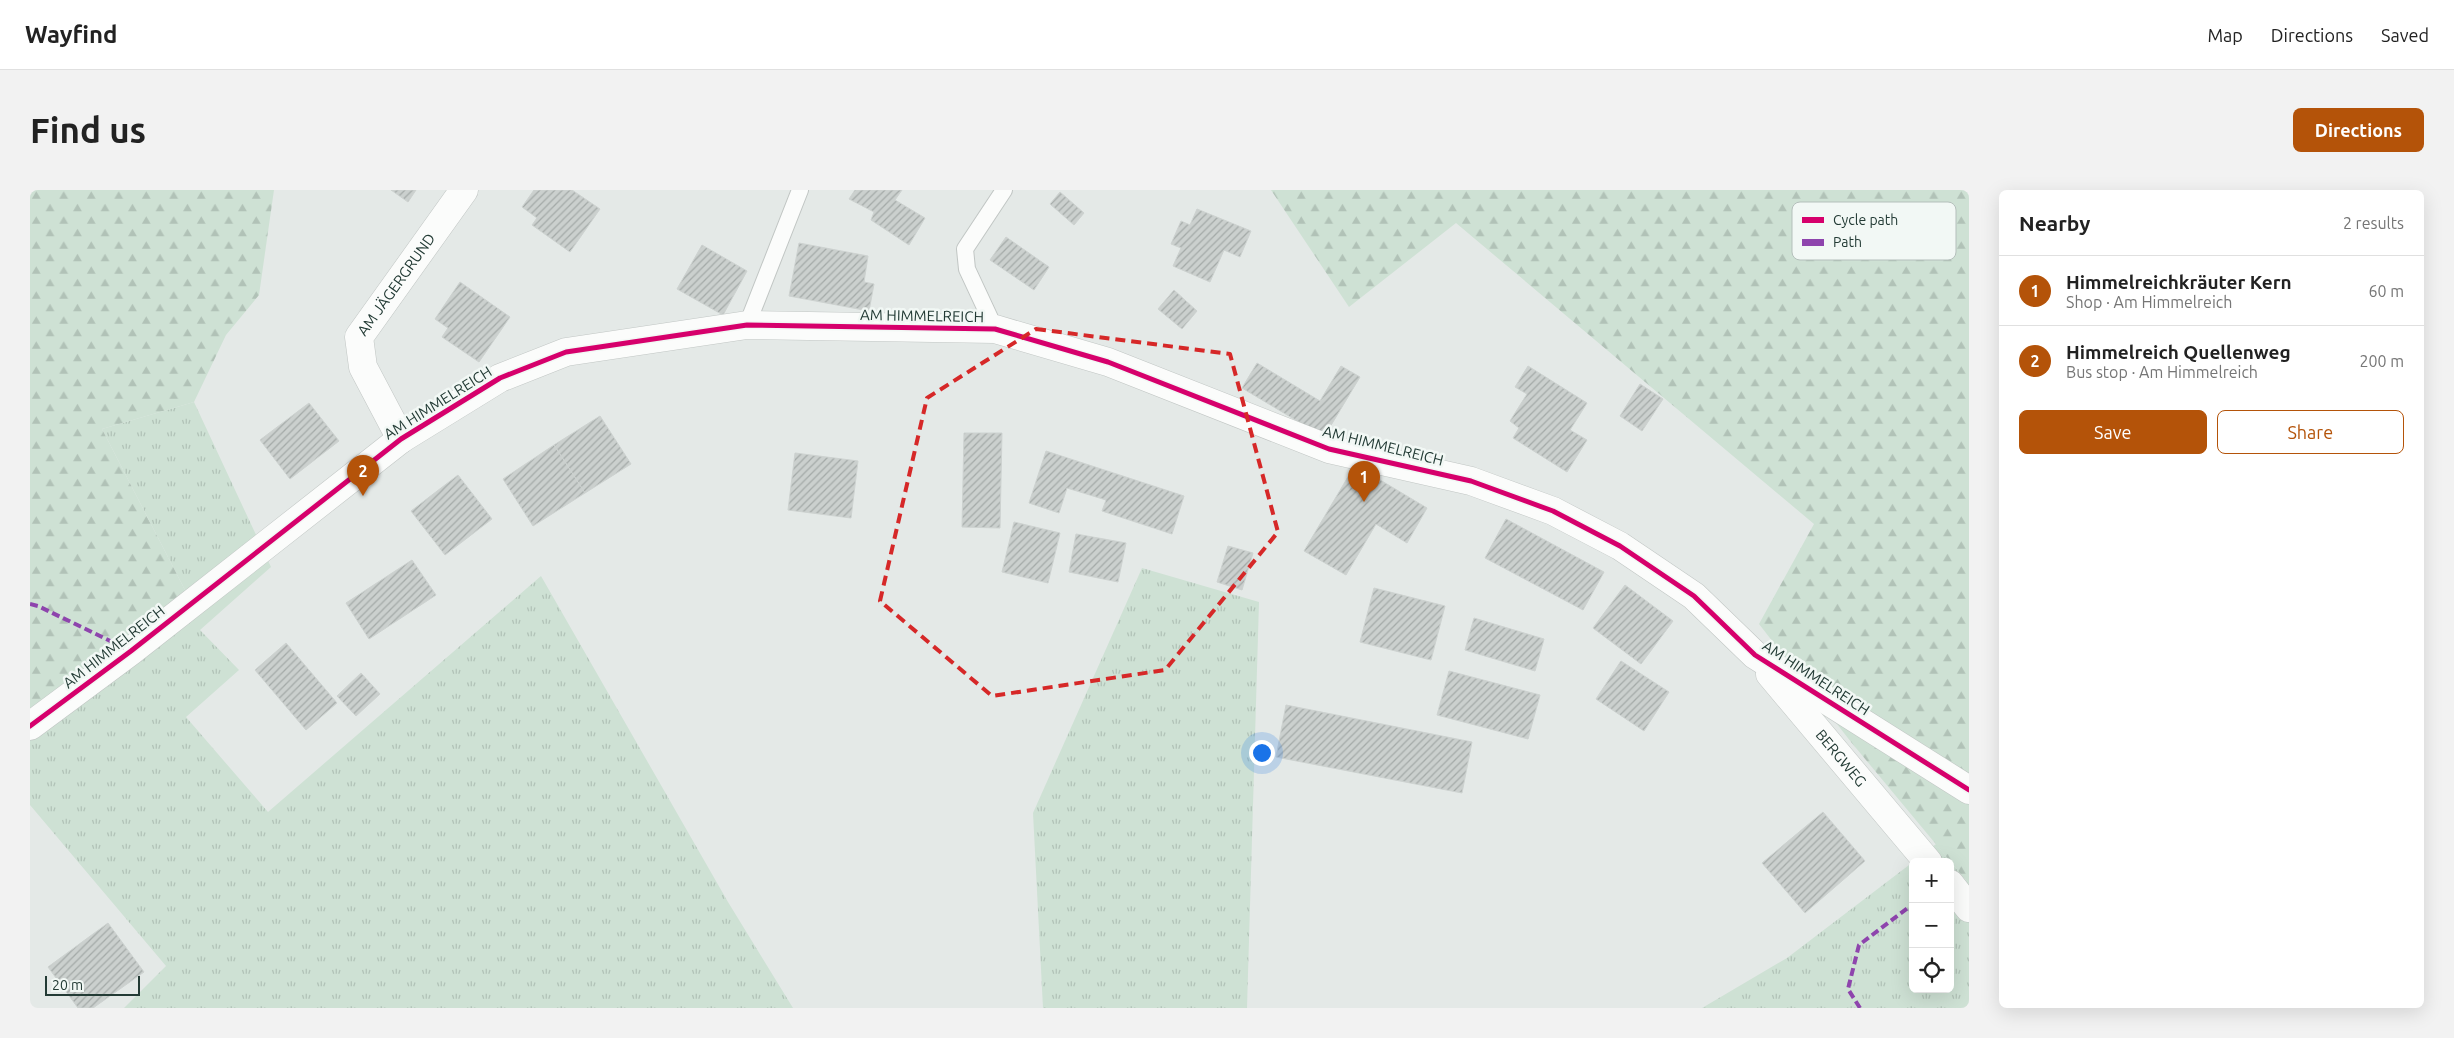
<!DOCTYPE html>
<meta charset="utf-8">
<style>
:root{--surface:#fff;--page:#f2f2f2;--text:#222;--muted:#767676;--line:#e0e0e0;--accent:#b45309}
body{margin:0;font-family:Ubuntu,sans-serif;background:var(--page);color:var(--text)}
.controls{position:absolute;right:15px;bottom:15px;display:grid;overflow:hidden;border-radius:8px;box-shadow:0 5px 20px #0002}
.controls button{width:45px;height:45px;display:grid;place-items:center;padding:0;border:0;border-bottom:1px solid var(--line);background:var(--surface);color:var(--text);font:25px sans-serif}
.scale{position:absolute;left:15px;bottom:12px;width:95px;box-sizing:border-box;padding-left:5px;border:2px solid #233b35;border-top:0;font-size:14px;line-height:18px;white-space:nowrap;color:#233b35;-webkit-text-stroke:4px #f2f8f5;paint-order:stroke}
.you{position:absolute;left:1231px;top:562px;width:18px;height:18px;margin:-12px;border:4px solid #fff;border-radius:50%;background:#1a73e8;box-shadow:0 0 0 8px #1a73e833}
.badge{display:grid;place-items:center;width:32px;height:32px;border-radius:50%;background:var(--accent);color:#fff;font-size:16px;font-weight:700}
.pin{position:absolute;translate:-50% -41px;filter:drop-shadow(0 1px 2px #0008)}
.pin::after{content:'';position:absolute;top:26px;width:18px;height:15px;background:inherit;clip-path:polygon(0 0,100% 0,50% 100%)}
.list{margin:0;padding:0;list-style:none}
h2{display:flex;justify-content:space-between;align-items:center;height:65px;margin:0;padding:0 20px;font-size:21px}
h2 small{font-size:16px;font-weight:400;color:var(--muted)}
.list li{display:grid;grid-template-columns:32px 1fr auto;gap:15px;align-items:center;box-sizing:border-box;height:70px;padding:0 20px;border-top:1px solid var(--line)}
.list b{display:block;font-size:19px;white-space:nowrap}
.list p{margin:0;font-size:16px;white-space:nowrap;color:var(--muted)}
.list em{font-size:16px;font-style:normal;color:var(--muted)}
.actions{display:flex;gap:10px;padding:15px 20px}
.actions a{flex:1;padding:11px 0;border:1px solid var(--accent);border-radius:8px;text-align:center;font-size:18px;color:var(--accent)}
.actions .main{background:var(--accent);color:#fff}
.icon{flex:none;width:28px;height:28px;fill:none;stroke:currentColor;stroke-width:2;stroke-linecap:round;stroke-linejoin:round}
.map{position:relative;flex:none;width:1939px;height:818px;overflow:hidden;border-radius:8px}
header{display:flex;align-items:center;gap:30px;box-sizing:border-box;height:70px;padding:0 25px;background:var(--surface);border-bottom:1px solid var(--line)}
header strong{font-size:24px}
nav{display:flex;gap:28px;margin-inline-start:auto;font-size:18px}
.intro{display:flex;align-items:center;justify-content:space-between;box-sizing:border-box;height:120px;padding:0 30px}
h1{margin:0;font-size:35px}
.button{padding:12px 22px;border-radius:8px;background:var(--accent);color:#fff;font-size:18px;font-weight:700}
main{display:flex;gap:30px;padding:0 30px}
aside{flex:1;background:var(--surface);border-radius:8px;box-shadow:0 5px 20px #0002}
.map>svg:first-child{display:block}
.grass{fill:url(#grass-tufts)}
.forest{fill:url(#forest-firs)}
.building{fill:url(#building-hatch);stroke:#cdd2d0}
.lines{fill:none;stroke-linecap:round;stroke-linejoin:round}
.service-casing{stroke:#c1c6c4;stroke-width:18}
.minor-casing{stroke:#c1c6c4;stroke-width:29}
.service{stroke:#fbfcfb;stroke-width:16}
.minor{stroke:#fbfcfb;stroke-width:28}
.quiet{stroke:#8e44ad;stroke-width:4;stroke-dasharray:8 4;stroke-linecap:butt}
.cycleway-casing{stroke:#f2f8f5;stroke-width:8}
.cycleway{stroke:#d6006c;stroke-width:5}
.marked{fill:none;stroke:#d62828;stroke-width:4;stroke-dasharray:10 6;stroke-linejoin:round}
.labels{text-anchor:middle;stroke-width:5;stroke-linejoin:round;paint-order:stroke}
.street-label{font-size:15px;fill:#233b35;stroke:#f2f8f5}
.key{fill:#f2f8f5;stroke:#b4bfbb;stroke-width:1}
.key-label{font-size:14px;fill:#233b35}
</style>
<header>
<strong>Wayfind</strong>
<nav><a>Map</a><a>Directions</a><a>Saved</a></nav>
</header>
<div class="intro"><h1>Find us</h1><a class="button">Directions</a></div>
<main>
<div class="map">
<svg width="1939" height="818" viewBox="0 0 1939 818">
<defs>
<pattern id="grass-tufts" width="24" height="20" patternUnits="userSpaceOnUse" patternTransform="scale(1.25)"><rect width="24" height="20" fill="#cee1d4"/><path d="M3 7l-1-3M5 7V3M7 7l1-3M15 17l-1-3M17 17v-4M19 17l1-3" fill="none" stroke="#b1c2b7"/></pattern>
<pattern id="forest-firs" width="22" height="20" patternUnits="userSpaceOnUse" patternTransform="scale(1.25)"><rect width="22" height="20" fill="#cee1d4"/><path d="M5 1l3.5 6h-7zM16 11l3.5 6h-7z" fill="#b1c2b7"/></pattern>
<pattern id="building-hatch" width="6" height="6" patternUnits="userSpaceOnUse" patternTransform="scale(1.25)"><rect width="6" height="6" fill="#cbd0ce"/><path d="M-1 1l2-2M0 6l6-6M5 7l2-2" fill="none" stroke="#a4aaa8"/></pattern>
</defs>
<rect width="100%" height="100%" fill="#e4e9e7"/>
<!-- grass -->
<g class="grass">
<polygon points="164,212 241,377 170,440 209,480 156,527 238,622 511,386 698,712 763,818 94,818 136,776 0,615 0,520 156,402 72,239"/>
<polygon points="1112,378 1229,412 1217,818 1013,818 1003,623"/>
<polygon points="1906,654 1939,694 1939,818 1672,818 1757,768 1883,672 1883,799 1920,799 1920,672 1883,672"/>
</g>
<!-- forest -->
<g class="forest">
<polygon points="0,0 244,0 229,105 196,145 164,212 72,239 156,402 0,520"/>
<polygon points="1241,0 1939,0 1939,694 1821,552 1729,434 1784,334 1426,33 1319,117"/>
</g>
<!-- building -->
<g class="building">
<polygon points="361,0 386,0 378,12"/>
<polygon points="504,0 542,0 570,19 540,62 502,35 507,28 492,17"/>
<polygon points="825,0 872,0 865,10 895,28 879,55 841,30 844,22 819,9"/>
<polygon points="1030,2 1054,23 1044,35 1020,14"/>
<polygon points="1167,19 1221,41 1210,67 1194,60 1180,92 1143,76 1151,58 1141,54 1151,31 1160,35"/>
<polygon points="976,47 1019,77 1004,100 960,70"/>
<polygon points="769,53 838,66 834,92 844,94 839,121 759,106"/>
<polygon points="672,55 717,81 693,125 647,99"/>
<polygon points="430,92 480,127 449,172 412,147 418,138 405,129"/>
<polygon points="1144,100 1167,121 1152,139 1128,119"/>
<polygon points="1227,173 1290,211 1311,176 1330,187 1294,247 1212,198"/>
<polygon points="1498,176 1557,213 1540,240 1557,250 1537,282 1483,248 1489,238 1480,231 1497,204 1485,197"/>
<polygon points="1610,194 1633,209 1612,241 1590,226"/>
<polygon points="279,213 309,251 260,289 230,250"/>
<polygon points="570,226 601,274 555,303 524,255"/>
<polygon points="934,243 972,243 970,338 932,337"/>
<polygon points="524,255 555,303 503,336 473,289"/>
<polygon points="1016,261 1154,306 1142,344 1072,321 1076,310 1037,298 1029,323 999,313"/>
<polygon points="765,263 828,271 821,328 758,320"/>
<polygon points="1325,275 1397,318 1377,353 1346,334 1316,385 1274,361"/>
<polygon points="428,285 462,329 415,365 381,321"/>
<polygon points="1476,329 1574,382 1553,420 1455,368"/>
<polygon points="984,332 1030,343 1018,393 972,382"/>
<polygon points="1046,344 1096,353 1088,392 1039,382"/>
<polygon points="1198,356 1223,363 1212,400 1187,392"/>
<polygon points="382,370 406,405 339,449 316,413"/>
<polygon points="1595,395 1643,431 1611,474 1563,438"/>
<polygon points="1344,398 1415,416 1401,470 1330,452"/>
<polygon points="1444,428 1514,449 1505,481 1435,460"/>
<polygon points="256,453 307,513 276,540 225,480"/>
<polygon points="1591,471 1639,502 1614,541 1566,509"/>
<polygon points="1419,481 1510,505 1498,549 1407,525"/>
<polygon points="331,483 350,504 326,526 307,506"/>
<polygon points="1256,515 1442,552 1432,603 1246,567"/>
<polygon points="1793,622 1835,671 1775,723 1732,673"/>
<polygon points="78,733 114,782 63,818 48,818 18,777"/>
</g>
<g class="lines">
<defs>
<g id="service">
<polyline points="717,135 770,0"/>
<polyline points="965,139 937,79 935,59 974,0"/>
</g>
<g id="minor">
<path id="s1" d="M371,249L333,177L329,147L434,0"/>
<path id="s2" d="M1740,484L1898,672"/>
<polyline points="0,536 101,461 371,249 470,188 536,162 717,135 965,139 1078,172 1299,259 1441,291 1523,321 1590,356 1664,406 1725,465 1939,600"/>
<polyline points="1920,694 1939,718"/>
</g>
</defs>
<!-- service casing -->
<use href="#service" class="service-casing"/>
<!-- minor casing -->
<use href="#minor" class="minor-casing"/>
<!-- service -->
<use href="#service" class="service"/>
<!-- minor -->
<use href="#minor" class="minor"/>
<!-- quiet -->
<g class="quiet">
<polyline points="0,414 8,416 101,461"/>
<polyline points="1830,818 1818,799 1829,755 1883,714"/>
</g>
<defs>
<polyline id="cycleway" points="0,536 101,461 371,249 470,188 536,162 717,135 965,139 1078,172 1299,259 1441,291 1523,321 1590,356 1664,406 1725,465 1939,600"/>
</defs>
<!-- cycleway casing -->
<use href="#cycleway" class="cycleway-casing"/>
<!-- cycleway -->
<use href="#cycleway" class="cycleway"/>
</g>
<!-- marked area -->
<path class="marked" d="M1006,139L1200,164L1248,342L1135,480L962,506L850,411L897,208Z"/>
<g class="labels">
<!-- street labels -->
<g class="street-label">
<text dy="5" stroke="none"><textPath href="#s1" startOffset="176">AM JÄGERGRUND</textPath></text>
<text transform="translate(892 126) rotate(1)" y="5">AM HIMMELREICH</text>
<text transform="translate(408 213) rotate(-32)" y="5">AM HIMMELREICH</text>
<text transform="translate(1353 256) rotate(14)" y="5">AM HIMMELREICH</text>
<text transform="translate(84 457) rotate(-38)" y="5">AM HIMMELREICH</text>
<text transform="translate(1786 488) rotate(33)" y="5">AM HIMMELREICH</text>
<text dy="5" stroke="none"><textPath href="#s2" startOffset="110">BERGWEG</textPath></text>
</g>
</g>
<!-- legend -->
<rect x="1762" y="12" width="164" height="58" rx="8" class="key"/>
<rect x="1772" y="27" width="22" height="6" fill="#d6006c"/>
<rect x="1772" y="49" width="22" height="7" fill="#8e44ad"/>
<g class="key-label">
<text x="1803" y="35">Cycle path</text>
<text x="1803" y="57">Path</text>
</g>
</svg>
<div class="controls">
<button>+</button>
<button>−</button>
<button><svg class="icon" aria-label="locate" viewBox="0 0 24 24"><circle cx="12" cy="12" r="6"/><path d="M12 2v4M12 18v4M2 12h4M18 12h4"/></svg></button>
</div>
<div class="scale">20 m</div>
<div class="you"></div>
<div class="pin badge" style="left:1334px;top:312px">1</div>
<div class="pin badge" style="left:333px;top:306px">2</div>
</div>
<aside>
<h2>Nearby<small>2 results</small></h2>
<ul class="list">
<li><span class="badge">1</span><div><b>Himmelreichkräuter Kern</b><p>Shop · Am Himmelreich</p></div><em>60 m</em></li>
<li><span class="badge">2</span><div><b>Himmelreich Quellenweg</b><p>Bus stop · Am Himmelreich</p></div><em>200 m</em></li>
</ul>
<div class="actions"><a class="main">Save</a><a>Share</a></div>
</aside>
</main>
